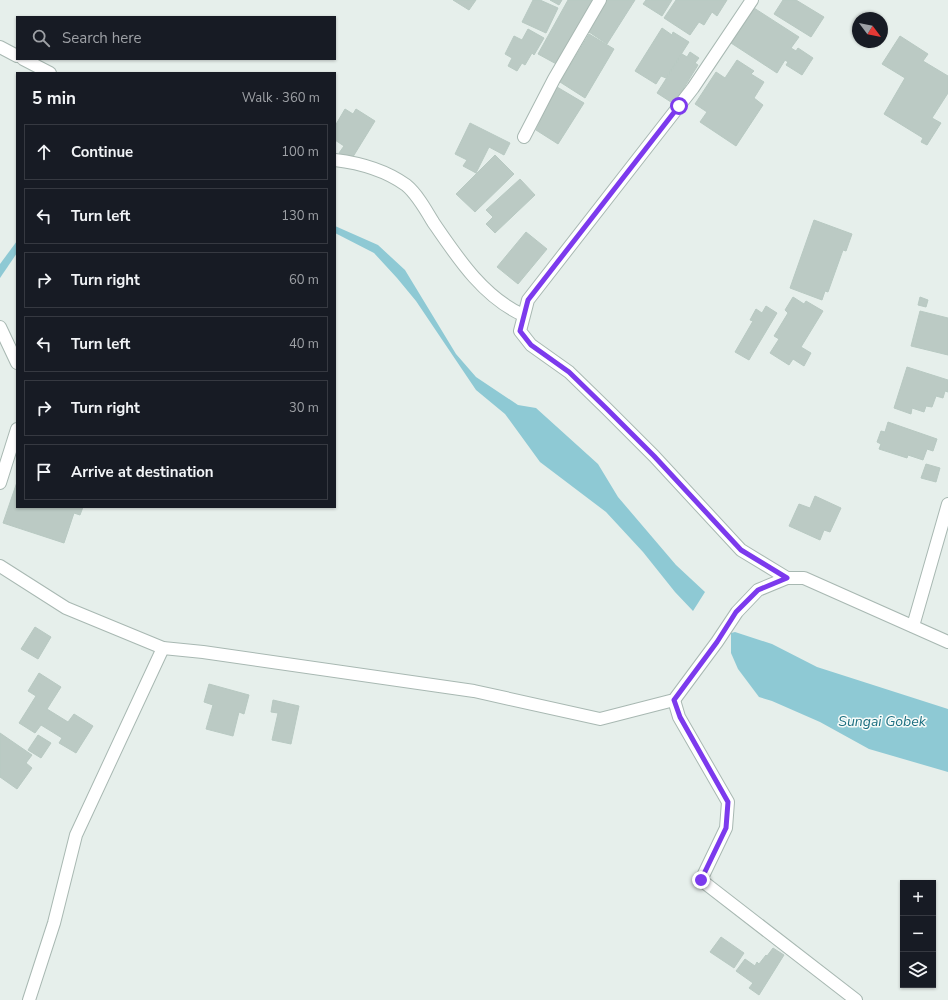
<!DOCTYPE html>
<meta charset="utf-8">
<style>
:root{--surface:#171b24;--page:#20242c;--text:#f1f3f6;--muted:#9ea1a6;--line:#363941}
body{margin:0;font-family:"Nunito Sans",sans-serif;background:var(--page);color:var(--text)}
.controls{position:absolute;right:12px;bottom:12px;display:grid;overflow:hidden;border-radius:0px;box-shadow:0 1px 3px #0004}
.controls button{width:36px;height:36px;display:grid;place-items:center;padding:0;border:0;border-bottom:1px solid var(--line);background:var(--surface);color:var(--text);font:20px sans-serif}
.compass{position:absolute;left:852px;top:12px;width:36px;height:36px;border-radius:50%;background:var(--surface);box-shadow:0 1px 3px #0004;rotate:122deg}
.stop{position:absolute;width:12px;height:12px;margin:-9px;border:3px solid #7c3aed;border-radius:50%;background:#fff}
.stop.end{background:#7c3aed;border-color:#fff;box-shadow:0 1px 4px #0008}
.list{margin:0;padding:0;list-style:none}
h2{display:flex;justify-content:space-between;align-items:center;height:52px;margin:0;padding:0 16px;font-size:17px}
h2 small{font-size:13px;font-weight:400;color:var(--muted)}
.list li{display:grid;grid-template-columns:26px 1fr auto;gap:12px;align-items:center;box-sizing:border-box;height:56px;margin:0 8px 8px;padding:0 8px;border:1px solid var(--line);border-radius:0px}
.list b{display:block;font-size:15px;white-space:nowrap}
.list em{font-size:13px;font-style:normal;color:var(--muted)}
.icon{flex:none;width:22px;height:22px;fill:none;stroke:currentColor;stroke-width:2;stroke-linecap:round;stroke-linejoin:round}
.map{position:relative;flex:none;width:948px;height:1000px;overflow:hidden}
.search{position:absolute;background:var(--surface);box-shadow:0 1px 3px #0004;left:16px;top:16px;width:320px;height:44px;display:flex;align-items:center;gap:10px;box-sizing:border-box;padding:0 14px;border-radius:0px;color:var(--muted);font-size:15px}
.panel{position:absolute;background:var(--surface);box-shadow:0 1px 3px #0004;left:16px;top:72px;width:320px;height:436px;border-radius:0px}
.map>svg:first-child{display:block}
.water{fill:#8ec9d4}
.building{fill:#bbcac4;stroke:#b8c9c2}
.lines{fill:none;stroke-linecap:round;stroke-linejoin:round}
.minor-casing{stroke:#a8b8b2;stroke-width:14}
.minor{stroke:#fff;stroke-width:12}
.route{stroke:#7c3aed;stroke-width:5}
.labels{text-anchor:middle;stroke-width:3;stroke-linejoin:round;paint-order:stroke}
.water-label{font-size:14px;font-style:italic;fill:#1c6f80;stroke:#f7fbf9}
</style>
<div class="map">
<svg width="948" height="1000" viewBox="0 0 948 1000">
<rect width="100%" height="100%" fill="#e6efeb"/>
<!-- water -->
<g class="water">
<polygon points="335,226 378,245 405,270 456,354 476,377 518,405 536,408 598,464 618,497 676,565 705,592 693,611 675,592 643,552 606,512 540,462 505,414 476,390 416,301 397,278 374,253 335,233"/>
<polygon points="17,241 17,253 0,278 0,264"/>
<polygon points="735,632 772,644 817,667 948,709 948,772 869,749 820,722 772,701 759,697 738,669 731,653 731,633"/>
</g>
<!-- building -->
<g class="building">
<polygon points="453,0 476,0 469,10"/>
<polygon points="533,0 540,0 558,8 546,33 522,22"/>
<polygon points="550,0 562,0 559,5"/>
<polygon points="568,0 596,0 560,66 538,54"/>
<polygon points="605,0 635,0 607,44 586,30"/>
<polygon points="646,0 672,0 662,16 643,4"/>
<polygon points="676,0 727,0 717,16 712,12 704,25 699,22 690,35 664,18"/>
<polygon points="783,0 796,0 824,17 811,37 774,14"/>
<polygon points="754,8 799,37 791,48 796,51 798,48 813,58 802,75 786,65 788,62 785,60 777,73 731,43"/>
<polygon points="662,28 672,35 673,32 689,42 666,78 661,76 656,84 635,71"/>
<polygon points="528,29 544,38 534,55 532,53 525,65 522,63 517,71 508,66 512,58 505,54 514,36 522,40"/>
<polygon points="589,34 614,49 585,98 560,82"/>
<polygon points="900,36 928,54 923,61 948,76 948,93 932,118 941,123 927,145 921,142 923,138 884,114 905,78 882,64"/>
<polygon points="690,52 699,58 695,63 698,65 674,104 657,93 682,54 687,57"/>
<polygon points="737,60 754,71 751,74 764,82 754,98 763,105 736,146 700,122 707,112 695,104 716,72 725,78"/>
<polygon points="557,87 584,103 558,144 536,130 540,122 537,119"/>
<polygon points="345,109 353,114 356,109 375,121 351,160 339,153 344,146 335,140 335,126"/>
<polygon points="470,123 510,143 504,155 489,147 476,173 463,166 467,160 455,154"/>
<polygon points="495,155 514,174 475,212 456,194"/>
<polygon points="520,179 535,195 495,233 486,224 493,217 486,210"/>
<polygon points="814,220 852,234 846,251 843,250 828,292 825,291 822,300 790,288"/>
<polygon points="526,232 547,249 518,284 497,267"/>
<polygon points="793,297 804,304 806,301 823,311 801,347 811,353 804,366 793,359 789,365 770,353 779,339 774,336 788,313 785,310"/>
<polygon points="920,297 928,300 926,307 918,305"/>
<polygon points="766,306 777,313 749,360 735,352 753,321 750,320 756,309 762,313"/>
<polygon points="920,311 948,318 948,355 911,346"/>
<polygon points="907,367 948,380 948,392 945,391 943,398 936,396 932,407 926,406 924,412 912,408 911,414 894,408"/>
<polygon points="888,422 937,439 933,451 927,449 923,460 908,455 907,458 879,449 881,444 877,442 881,431 885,432"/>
<polygon points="926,464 940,468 936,482 921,478"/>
<polygon points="17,482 17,507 83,507 80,515 74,513 64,543 3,523"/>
<polygon points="815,496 841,508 830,532 824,530 820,540 789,526 799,504 810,508"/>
<polygon points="35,627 51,637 38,659 21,649"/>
<polygon points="39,673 61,687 47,709 68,722 74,714 93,726 76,753 59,743 62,738 41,725 35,733 19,723 36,696 28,691"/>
<polygon points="209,684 249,695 244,714 239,712 233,736 206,729 213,705 204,702"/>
<polygon points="273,700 299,706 291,744 272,740 278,713 271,712"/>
<polygon points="0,733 32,755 26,763 32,768 17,789 0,777"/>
<polygon points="38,735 51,743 41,758 28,750"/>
<polygon points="721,937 744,953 734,968 710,952"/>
<polygon points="773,948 784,955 759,995 749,988 753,983 736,971 745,959 755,966 757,962 759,964 766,955 767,956"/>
</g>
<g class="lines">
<defs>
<g id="minor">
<polyline points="752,0 693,88 528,300 520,331 531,345 569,372 607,409 654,456 741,550 787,578"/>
<polyline points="0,47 17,56"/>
<polyline points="23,59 50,73"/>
<polyline points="524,137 554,79 600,0"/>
<path d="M335,160C360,163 385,170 406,185C417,194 426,210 433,222C457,257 483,297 523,315"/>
<polyline points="0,327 17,363"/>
<polyline points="0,483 17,429"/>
<polyline points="0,566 66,608 163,648 203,652 474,691 600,719 674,700 717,642 737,612 758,590 787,578 804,578 948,642"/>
<polyline points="913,626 948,504"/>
<polyline points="674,700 679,717 728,802 726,828 701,880 856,1000"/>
<polyline points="29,1000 54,923 76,835 163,648"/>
</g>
</defs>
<!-- minor casing -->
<use href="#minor" class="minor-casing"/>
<!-- minor -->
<use href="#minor" class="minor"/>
</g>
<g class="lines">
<!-- route -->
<polyline class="route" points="679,106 528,300 520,331 531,345 569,372 607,409 654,456 741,550 787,578 758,590 736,612 717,642 674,700 680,717 728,802 726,828 701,880"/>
</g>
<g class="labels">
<!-- water labels -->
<g class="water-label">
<text x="882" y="726">Sungai Gobek</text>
</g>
</g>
</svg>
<div class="controls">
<button>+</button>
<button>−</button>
<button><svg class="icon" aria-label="layers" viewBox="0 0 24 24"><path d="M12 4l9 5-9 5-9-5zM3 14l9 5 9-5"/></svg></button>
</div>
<svg class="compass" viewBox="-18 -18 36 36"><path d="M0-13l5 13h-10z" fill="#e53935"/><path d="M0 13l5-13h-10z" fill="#9ea1a6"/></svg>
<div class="stop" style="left:679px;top:106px"></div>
<div class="stop end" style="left:701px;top:880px"></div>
<div class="search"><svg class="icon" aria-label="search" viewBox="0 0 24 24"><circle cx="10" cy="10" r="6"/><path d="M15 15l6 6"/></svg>Search here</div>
<section class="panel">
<h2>5 min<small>Walk · 360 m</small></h2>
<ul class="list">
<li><svg class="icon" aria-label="ahead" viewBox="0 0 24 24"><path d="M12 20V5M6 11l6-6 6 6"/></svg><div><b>Continue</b></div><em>100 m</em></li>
<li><svg class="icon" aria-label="left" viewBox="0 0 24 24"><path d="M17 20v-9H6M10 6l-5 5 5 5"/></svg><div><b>Turn left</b></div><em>130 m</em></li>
<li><svg class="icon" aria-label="right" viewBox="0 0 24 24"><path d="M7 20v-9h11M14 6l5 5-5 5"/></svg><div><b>Turn right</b></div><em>60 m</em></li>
<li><svg class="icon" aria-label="left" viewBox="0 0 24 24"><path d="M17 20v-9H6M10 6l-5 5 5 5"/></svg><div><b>Turn left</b></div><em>40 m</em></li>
<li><svg class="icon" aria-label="right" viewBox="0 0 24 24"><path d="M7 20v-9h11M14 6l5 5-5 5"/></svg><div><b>Turn right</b></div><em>30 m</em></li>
<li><svg class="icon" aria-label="arrive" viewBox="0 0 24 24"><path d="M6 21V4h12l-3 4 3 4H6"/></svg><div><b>Arrive at destination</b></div></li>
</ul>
</section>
</div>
